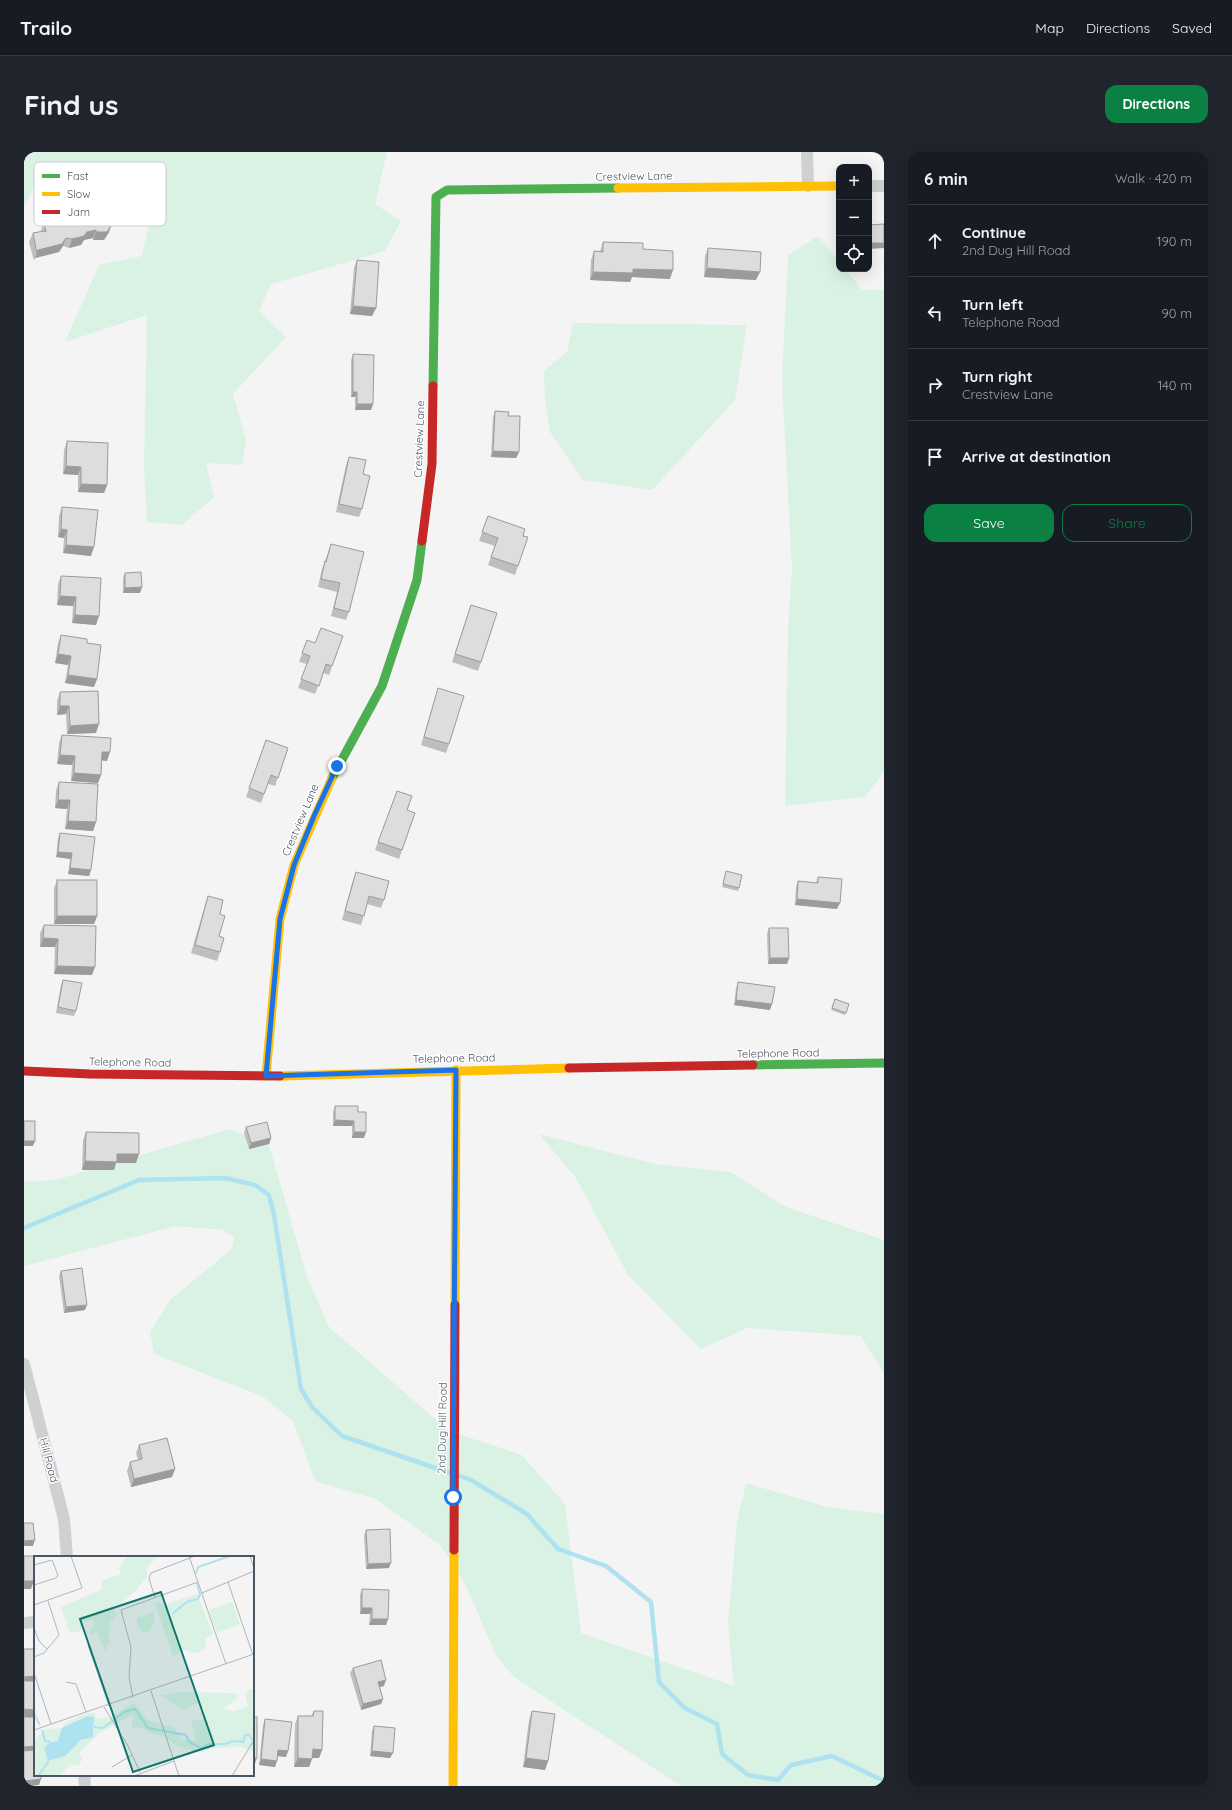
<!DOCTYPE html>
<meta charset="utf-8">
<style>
:root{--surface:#171b24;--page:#20242c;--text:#f1f3f6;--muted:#9ea1a6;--line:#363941;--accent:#0b8043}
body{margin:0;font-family:Quicksand,sans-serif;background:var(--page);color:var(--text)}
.controls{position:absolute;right:12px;top:12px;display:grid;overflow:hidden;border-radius:8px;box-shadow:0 4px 16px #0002}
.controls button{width:36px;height:36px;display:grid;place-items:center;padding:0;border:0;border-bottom:1px solid var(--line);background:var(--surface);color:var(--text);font:20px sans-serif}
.stop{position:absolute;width:12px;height:12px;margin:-9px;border:3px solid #1a73e8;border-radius:50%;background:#fff}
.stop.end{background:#1a73e8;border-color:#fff;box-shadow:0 1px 4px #0008}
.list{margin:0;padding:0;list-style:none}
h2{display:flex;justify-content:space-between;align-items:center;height:52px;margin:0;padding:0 16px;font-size:17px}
h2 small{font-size:13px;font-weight:400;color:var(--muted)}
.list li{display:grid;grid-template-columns:26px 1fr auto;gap:12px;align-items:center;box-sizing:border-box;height:72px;padding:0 16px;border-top:1px solid var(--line)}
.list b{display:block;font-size:15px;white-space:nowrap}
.list p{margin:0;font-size:13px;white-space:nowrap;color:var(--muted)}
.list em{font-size:13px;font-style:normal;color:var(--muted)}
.actions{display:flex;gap:8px;padding:12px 16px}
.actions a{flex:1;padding:9px 0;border:1px solid var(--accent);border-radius:12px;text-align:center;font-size:14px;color:var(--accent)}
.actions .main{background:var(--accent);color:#fff}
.icon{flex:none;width:22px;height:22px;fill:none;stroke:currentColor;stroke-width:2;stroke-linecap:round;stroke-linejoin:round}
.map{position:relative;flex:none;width:860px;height:1634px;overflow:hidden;border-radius:12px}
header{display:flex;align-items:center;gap:24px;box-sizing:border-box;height:56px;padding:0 20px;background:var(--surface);border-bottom:1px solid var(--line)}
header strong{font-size:19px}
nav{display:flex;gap:22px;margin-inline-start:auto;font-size:14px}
.intro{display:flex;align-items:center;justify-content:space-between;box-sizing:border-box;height:96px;padding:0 24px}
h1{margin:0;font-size:28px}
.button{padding:10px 18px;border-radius:12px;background:var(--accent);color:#fff;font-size:14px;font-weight:700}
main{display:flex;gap:24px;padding:0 24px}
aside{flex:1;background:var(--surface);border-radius:12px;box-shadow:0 4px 16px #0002}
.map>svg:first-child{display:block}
.green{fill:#d9f2e3}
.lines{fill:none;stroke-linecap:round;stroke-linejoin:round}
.stream{stroke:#aee2f0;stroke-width:4.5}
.street{stroke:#ced0d2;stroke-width:12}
.fast{stroke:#4caf50;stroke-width:9}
.slow{stroke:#ffc107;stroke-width:9}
.jam{stroke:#c62828;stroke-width:9}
.wall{fill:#bebebf}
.shaded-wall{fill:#9b9b9b}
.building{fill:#ddddde;stroke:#9b9b9b}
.route{stroke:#1a73e8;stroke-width:5}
.labels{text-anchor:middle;stroke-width:3;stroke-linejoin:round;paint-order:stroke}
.street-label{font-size:11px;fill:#4a5661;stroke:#fff}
.inset-river{fill:none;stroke:#aee2f0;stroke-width:2}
.inset-road{fill:none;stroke:#b0b5b9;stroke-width:1}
.view{fill:#0f766e;fill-opacity:0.15;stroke:#0f766e;stroke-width:2}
.inset-edge{fill:none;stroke:#4a5661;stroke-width:2}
.key{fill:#fff;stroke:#c9ccd0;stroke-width:1}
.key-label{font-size:11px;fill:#4a5661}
</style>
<header>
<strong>Trailo</strong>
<nav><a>Map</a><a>Directions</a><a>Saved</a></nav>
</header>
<div class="intro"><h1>Find us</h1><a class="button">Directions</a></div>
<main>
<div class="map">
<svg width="860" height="1634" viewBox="0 0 860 1634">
<rect width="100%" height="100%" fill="#f4f4f4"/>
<!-- green -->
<g class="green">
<polygon points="0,0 363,0 351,52 377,69 361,99 247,132 235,159 262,185 209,242 222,288 218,313 182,311 190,345 158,373 123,370 120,316 123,163 41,190 75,113 118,104 131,43 97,51 11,33 0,55"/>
<polygon points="794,84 815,110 815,117 821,117 838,138 860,138 860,619 841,645 761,654 764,474 768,418 758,229 764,103"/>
<polygon points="549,171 723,173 711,248 628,338 559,328 526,280 521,248 520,219 543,200"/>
<polygon points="206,977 245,993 283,1125 305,1175 425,1279 498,1303 541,1352 557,1481 710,1534 704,1472 713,1370 722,1331 803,1355 860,1362 860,1634 657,1634 490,1525 473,1505 442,1434 417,1394 352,1347 291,1329 269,1269 238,1244 130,1202 126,1180 147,1147 208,1097 210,1086 200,1078 152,1074 0,1114 0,1030 31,1028"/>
<polygon points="515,982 631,1012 707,1020 762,1055 860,1088 860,1222 837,1184 723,1176 677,1197 604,1123 552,1026"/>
</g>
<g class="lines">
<!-- stream -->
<g class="stream">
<polyline points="0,1076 115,1028 201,1026 231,1033 245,1043 250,1063 277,1237 288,1255 318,1284 426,1321"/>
<polyline points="433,1323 447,1328 503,1362 534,1397 582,1414 627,1450 635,1530 661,1556 693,1572 698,1602 724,1623 754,1628 767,1613 808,1604 860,1629"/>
</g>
<!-- street -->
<g class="street">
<polyline points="783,0 784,34"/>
<polyline points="845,34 860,34"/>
<polyline points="0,1212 40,1367 43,1405"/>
<polyline points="0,1471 11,1470"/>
<polyline points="60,1623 61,1634"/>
</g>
<!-- fast -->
<g class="fast">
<polyline points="409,234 412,45 423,38 594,36"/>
<polyline points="308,626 358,534 393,428 398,389"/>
<polyline points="729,913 860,911"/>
</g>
<!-- slow -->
<g class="slow">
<polyline points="594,36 815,34"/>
<polyline points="242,924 256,767 270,713 308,626"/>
<polyline points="256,924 545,916"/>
<polyline points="431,1153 432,918"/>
<polyline points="429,1634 430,1398"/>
</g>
<!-- jam -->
<g class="jam">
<polyline points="398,389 408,312 409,234"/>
<polyline points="545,916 729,913"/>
<polyline points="0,919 66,922 256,924"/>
<polyline points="430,1398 431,1153"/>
</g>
</g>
<!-- wall -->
<g class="wall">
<polygon points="35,51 85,80 80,88 69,88 69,86 60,88 57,93 45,96 39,94 35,100 11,106 10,109 5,90 9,81 17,79 17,78 20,70 31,65"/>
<polygon points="579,90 619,97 646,127 608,125 606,130 566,128 567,108 570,99 576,99"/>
<polygon points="684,96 732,128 680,125 681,104"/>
<polygon points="333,108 352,156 348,164 326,162 330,116"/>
<polygon points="329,202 349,252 347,258 331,258 331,245 327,245 327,208"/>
<polygon points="471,259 484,264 495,300 492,306 467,305 469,265"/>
<polygon points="43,289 83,333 80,341 54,340 54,323 39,322 40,298"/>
<polygon points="325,305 339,322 338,357 335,365 312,360 322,313"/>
<polygon points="38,355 67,404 39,401 40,386 34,385 35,364"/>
<polygon points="464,364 499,384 494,414 491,423 464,413 471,394 455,389"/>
<polygon points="307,392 325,460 322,468 307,464 313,440 294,435 298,417 301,409"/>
<polygon points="101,421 118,435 116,441 99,441 99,426"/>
<polygon points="37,424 72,473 48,471 49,454 33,453 34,432"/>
<polygon points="447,453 457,510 454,519 428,510"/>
<polygon points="37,483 63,491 73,527 70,535 41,531 44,513 31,511 34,491"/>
<polygon points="319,484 305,523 299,521 291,542 274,536 283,512 275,510 283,488 291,491"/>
<polygon points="414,536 425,592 422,601 397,593"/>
<polygon points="36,540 72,581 43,582 42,562 33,563 33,549"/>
<polygon points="38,583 83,609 78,608 77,623 74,631 47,629 48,613 33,612 35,591"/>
<polygon points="242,588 264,596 251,634 244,632 237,651 222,645"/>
<polygon points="35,630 72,670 69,679 41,677 43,657 31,656 32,638"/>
<polygon points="373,639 383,658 391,661 375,707 351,698"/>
<polygon points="36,681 67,718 65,724 44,722 46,707 32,705 34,686"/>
<polygon points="702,719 715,736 714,739 698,735"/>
<polygon points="332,720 360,748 357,756 343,752 337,773 318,768 329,728"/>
<polygon points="794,725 813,757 771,753 772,735 774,729 792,731"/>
<polygon points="33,728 73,764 70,772 30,772 30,736"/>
<polygon points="184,744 196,762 195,784 196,800 193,809 167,801 181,753"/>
<polygon points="20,773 68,823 30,822 31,795 16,795 16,781"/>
<polygon points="745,776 765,806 763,812 744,812 743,782"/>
<polygon points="39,828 52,859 50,864 32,861 37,833"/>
<polygon points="714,830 746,858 710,853 712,836"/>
<polygon points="811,847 825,852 821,863 807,858"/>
<polygon points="311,954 334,960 340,986 328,986 328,974 309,974 309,960"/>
<polygon points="222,975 247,986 245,992 225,997 220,981"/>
<polygon points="62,980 112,1011 92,1011 90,1018 58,1018 59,988"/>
<polygon points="37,1119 61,1158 40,1161 35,1124"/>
<polygon points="115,1293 151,1317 148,1325 107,1335 103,1319 106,1310 114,1308 112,1301"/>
<polygon points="342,1378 365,1416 342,1417 340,1384"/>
<polygon points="338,1437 364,1467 362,1473 345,1473 346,1462 336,1462 336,1443"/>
<polygon points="329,1516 360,1534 356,1535 359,1547 357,1552 337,1558 326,1521"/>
<polygon points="290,1559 298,1598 295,1606 288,1606 285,1615 270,1615 271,1572 274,1564 287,1564"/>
<polygon points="508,1559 524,1609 521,1618 499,1615 505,1568"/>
<polygon points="241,1567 264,1599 262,1605 254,1604 251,1615 235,1613 239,1573"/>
<polygon points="350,1574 366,1606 346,1604 348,1579"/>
</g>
<!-- shaded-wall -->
<g class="shaded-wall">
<polygon points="88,72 85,80 80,88 69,88 72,80"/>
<polygon points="72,78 69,86 60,88 57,93 45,96 48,87 63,80"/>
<polygon points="42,86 39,94 35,100 11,106 10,109 14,98"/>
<polygon points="845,91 860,91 860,96 845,97"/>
<polygon points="683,116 736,120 732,128 680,125"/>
<polygon points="609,117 649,118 646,127 608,125 606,130 566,128 569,120"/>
<polygon points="329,154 352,156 348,164 326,162"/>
<polygon points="329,240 333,240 331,245 327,245"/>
<polygon points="333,252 349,252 347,258 331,258"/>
<polygon points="469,299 495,300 492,306 467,305"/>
<polygon points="42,314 57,315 54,323 39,322"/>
<polygon points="57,332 83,333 80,341 54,340"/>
<polygon points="37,377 43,378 40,386 34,385"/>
<polygon points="42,393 70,395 67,404 39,401"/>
<polygon points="118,435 116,441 99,441 101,436"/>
<polygon points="36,444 52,445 49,454 33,453"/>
<polygon points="51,463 75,464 72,473 48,471"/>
<polygon points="34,502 47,504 44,513 31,511"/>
<polygon points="44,523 73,527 70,535 41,531"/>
<polygon points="36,554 45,554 42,562 33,563"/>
<polygon points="75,572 72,581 43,582 46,574"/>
<polygon points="78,600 86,600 83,609 75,608"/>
<polygon points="36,603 51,604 48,613 33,612"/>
<polygon points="50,621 77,623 74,631 47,629"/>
<polygon points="34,648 46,648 43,657 31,656"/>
<polygon points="44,669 72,670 69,679 41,677"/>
<polygon points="34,700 48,701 46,707 32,705"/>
<polygon points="46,716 67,718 65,724 44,722"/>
<polygon points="773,747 816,751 813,757 771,753"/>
<polygon points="33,764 73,764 70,772 30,772"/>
<polygon points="19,786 34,787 31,795 16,795"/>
<polygon points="746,806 765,806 763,812 744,812"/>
<polygon points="33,814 71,815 68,823 30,822"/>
<polygon points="712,848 748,852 746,858 710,853"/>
<polygon points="311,968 330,969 328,974 309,974"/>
<polygon points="330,980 342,980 340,986 328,986"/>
<polygon points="247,986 245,992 225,997 227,991"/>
<polygon points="0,989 11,989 9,994 0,994"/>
<polygon points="93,1002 115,1002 112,1011 92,1011 90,1018 58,1018 61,1009"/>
<polygon points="63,1153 61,1158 40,1161 42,1155"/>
<polygon points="151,1317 148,1325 107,1335 110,1327"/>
<polygon points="11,1388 9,1394 0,1394 0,1389"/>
<polygon points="367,1411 365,1416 342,1417 344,1412"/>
<polygon points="0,1429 10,1429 7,1437 0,1437"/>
<polygon points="338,1456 348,1456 346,1462 336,1462"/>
<polygon points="348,1467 364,1467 362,1473 345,1473"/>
<polygon points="11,1524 11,1533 0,1533 0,1525"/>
<polygon points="362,1528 360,1534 352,1536 354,1530"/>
<polygon points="359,1547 357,1552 337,1558 339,1552"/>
<polygon points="0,1557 11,1558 11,1566 0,1566"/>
<polygon points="11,1594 11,1600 0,1600 0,1595"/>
<polygon points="289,1597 298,1598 295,1606 286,1606"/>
<polygon points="254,1598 264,1599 262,1605 252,1604"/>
<polygon points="348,1599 369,1601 366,1606 346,1604"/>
<polygon points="229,1606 233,1606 230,1614 229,1614"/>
<polygon points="274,1606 288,1607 285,1615 270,1615"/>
<polygon points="502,1606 524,1609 521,1618 499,1615"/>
<polygon points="237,1607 253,1609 251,1615 235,1613"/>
<polygon points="17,1627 15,1633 0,1634 0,1629"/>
</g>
<!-- building -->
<g class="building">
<polygon points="35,51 66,59 88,72 83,80 72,80 72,78 63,80 60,84 48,87 42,86 38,92 14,98 13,101 9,81 20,79 22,80 20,70 25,62 35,68 40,66 33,62"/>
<polygon points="860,72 860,91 845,91 845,73"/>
<polygon points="579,90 619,91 619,97 649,99 649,118 609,117 609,121 569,120 570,99 579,100"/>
<polygon points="684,96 737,100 736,120 683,116"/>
<polygon points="333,108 355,110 352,156 329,154"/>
<polygon points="329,202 350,203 349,252 333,252 333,240 329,240"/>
<polygon points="471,259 485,260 484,264 496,264 495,300 469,299"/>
<polygon points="43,289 84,291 83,333 57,332 57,315 42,314"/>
<polygon points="325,305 342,308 339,322 346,324 338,357 315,352"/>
<polygon points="38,355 74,358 70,395 42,393 43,378 37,377"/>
<polygon points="464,364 501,377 499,384 504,385 494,414 467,405 474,386 458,380"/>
<polygon points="307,392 340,400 325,460 310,456 316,431 297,427 301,409 302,410"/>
<polygon points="117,420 118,435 101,436 101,421"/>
<polygon points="37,424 77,426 75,464 51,463 52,445 36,444"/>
<polygon points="447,453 473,461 457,510 431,502"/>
<polygon points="297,476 319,484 308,514 302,512 295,534 277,527 286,504 278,501 283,488 291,491"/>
<polygon points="37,483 63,487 63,491 77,493 73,527 44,523 47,504 34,502"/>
<polygon points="414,536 440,544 425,592 400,585"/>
<polygon points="74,539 75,572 46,574 45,554 36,554 36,540"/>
<polygon points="38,583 87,586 86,600 78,600 77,623 50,621 51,604 36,603"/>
<polygon points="242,588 264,596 254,626 247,623 240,642 225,636"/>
<polygon points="35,630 74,632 72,670 44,669 46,648 34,648"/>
<polygon points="373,639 388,644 383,658 391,661 378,698 354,690"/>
<polygon points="36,681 71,685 67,718 46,716 48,701 34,700"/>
<polygon points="702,719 718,723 715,736 699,732"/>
<polygon points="332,720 365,729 360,748 345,744 340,764 321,759"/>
<polygon points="794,725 818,727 816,751 773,747 774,729 794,731"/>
<rect x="33" y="728" width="40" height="36"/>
<polygon points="184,744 199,748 196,762 201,764 195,784 200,786 196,800 171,793"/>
<polygon points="20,773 72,774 71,815 33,814 34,787 19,786"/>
<polygon points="745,776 764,776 765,806 746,806"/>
<polygon points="39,828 58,831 52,859 34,855"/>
<polygon points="714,830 751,835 748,852 712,848"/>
<polygon points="811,847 825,852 822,861 808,856"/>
<polygon points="311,954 334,954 334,960 342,960 342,980 330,980 330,969 311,968"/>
<rect x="0" y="969" width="11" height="20"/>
<polygon points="243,970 247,986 227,991 222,975"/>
<polygon points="62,980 115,981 115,1002 93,1002 93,1010 61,1009"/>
<polygon points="58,1116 63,1153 42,1155 37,1119"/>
<polygon points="143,1286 151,1317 110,1327 106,1310 118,1307 115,1293"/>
<polygon points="0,1371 9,1371 11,1388 0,1389"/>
<polygon points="366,1377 367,1411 344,1412 342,1378"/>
<polygon points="0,1404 16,1404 16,1405 11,1405 10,1429 0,1429"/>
<polygon points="338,1437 365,1438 364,1467 348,1467 348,1456 338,1456"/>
<polygon points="0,1497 11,1497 11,1524 0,1525"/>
<polygon points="357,1508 362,1528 354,1530 359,1547 339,1552 329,1516"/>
<polygon points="0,1529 11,1529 11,1558 0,1557"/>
<polygon points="290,1559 299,1559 298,1598 289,1597 288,1607 274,1606 274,1564 289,1564"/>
<polygon points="508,1559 531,1562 524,1609 502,1606"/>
<polygon points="0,1565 11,1565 11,1594 0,1595"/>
<rect x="229" y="1565" width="4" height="41"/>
<polygon points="241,1567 268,1570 264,1599 254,1598 253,1609 237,1607"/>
<polygon points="350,1574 371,1576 369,1601 348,1599"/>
<polygon points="11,1598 11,1623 17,1623 17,1627 0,1629 0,1599"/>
</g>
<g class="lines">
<!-- route -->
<polyline class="route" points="313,614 290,664 270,713 256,767 242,924 432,918 429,1345"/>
</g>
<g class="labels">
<!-- street labels -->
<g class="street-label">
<text transform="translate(610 24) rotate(-1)" y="4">Crestview Lane</text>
<text transform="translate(395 287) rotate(-88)" y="4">Crestview Lane</text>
<text transform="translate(276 668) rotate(-67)" y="4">Crestview Lane</text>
<text transform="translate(754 901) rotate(-1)" y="4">Telephone Road</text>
<text transform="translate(430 906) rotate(-1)" y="4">Telephone Road</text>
<text transform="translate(106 910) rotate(1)" y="4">Telephone Road</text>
<text transform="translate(418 1276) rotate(-89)" y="4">2nd Dug Hill Road</text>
<text transform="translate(25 1308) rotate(75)" y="4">Hill Road</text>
</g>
</g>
<!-- overview -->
<g transform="translate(10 1404)">
<rect width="220" height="220" fill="#f4f4f4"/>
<path d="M99,0H124L112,13L114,19L103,33L87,48L80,50L81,57L84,58L74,68L77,72L74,79L77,86L74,87L73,93L70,94L63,75L56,80L57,71L61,69L60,63L49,66L47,75L36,77L27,51L68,33L67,25L87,18L85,12L92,2ZM163,38L179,78L171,83L172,91L166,96L159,97L147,93L146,97L139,100L121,48L124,46L130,49ZM198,46L206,68L183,77L175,54ZM120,56L121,64L116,75L109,76L103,70V62ZM214,133H220V196L205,190L176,193L167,197L142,190L130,180L117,178L109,172H97L100,158L67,176L52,190L45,197L48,203L45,210L37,208L25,220H0V184L10,174L28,172L31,167L53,157H60L62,163L78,161L97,148H101L113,164L141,172L147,184H162L157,165L171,163L170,153L163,147L149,154L126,139L146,136L202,137V143L189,153L200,155L214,150L212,141ZM59,161L60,178L40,189L31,200L14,205L10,192L17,185H24L25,181L46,163Z" fill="#d9f2e3" fill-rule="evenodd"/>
<path d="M54,160L60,161L59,181L47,184L31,200L14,205L10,192L16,186L24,185L28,172Z" fill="#aee2f0"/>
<path class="inset-river" d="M162,17L164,11L196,0M138,58L153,46L164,43L166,39L163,27M0,158L6,169M60,171L69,172L90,156L101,153L114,172L152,179L155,186L167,192L174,188H191L199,185L209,186L211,179H215L219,184M8,174L11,185L16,186M4,220L15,205"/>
<path class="inset-road" d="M155,0L192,108M216,0L220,13M0,9L18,4L24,19L22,22L0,29M194,26L219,99M168,37L220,15M121,41L115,23L117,17L161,0M0,49L48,32L37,0M0,72L5,85L13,93M54,89L75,150M0,101L10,97L25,79L14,45M0,117L17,168M32,126L42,128L52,156M117,135L145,220M99,142L95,121L97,91L87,54L164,26M70,151L94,190L106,216M0,174L220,98M78,211L98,199M100,220L140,205M198,220L220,184"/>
<path class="view" d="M127,36L180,189L99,216L46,63Z"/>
<rect width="220" height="220" class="inset-edge"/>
</g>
<!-- legend -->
<rect x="10" y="10" width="132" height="64" rx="6" class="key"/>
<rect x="18" y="22" width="18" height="4" fill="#4caf50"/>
<rect x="18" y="40" width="18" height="4" fill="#ffc107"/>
<rect x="18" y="58" width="18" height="4" fill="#c62828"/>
<g class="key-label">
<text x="43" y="28">Fast</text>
<text x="43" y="46">Slow</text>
<text x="43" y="64">Jam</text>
</g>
</svg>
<div class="controls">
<button>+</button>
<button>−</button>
<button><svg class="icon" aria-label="locate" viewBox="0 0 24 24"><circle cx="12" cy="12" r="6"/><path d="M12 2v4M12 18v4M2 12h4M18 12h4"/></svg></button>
</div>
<div class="stop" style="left:429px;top:1345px"></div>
<div class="stop end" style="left:313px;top:614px"></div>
</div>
<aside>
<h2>6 min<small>Walk · 420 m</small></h2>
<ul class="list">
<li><svg class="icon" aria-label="ahead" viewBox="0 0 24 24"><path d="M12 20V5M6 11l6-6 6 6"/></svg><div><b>Continue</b><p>2nd Dug Hill Road</p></div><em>190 m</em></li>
<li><svg class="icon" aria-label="left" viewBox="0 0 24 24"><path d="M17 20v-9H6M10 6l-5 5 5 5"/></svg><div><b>Turn left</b><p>Telephone Road</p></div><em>90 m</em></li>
<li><svg class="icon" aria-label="right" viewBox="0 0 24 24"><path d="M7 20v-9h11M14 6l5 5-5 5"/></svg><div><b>Turn right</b><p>Crestview Lane</p></div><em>140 m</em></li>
<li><svg class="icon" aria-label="arrive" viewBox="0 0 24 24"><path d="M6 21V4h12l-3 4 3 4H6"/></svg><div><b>Arrive at destination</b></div></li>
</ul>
<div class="actions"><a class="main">Save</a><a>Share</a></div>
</aside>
</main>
